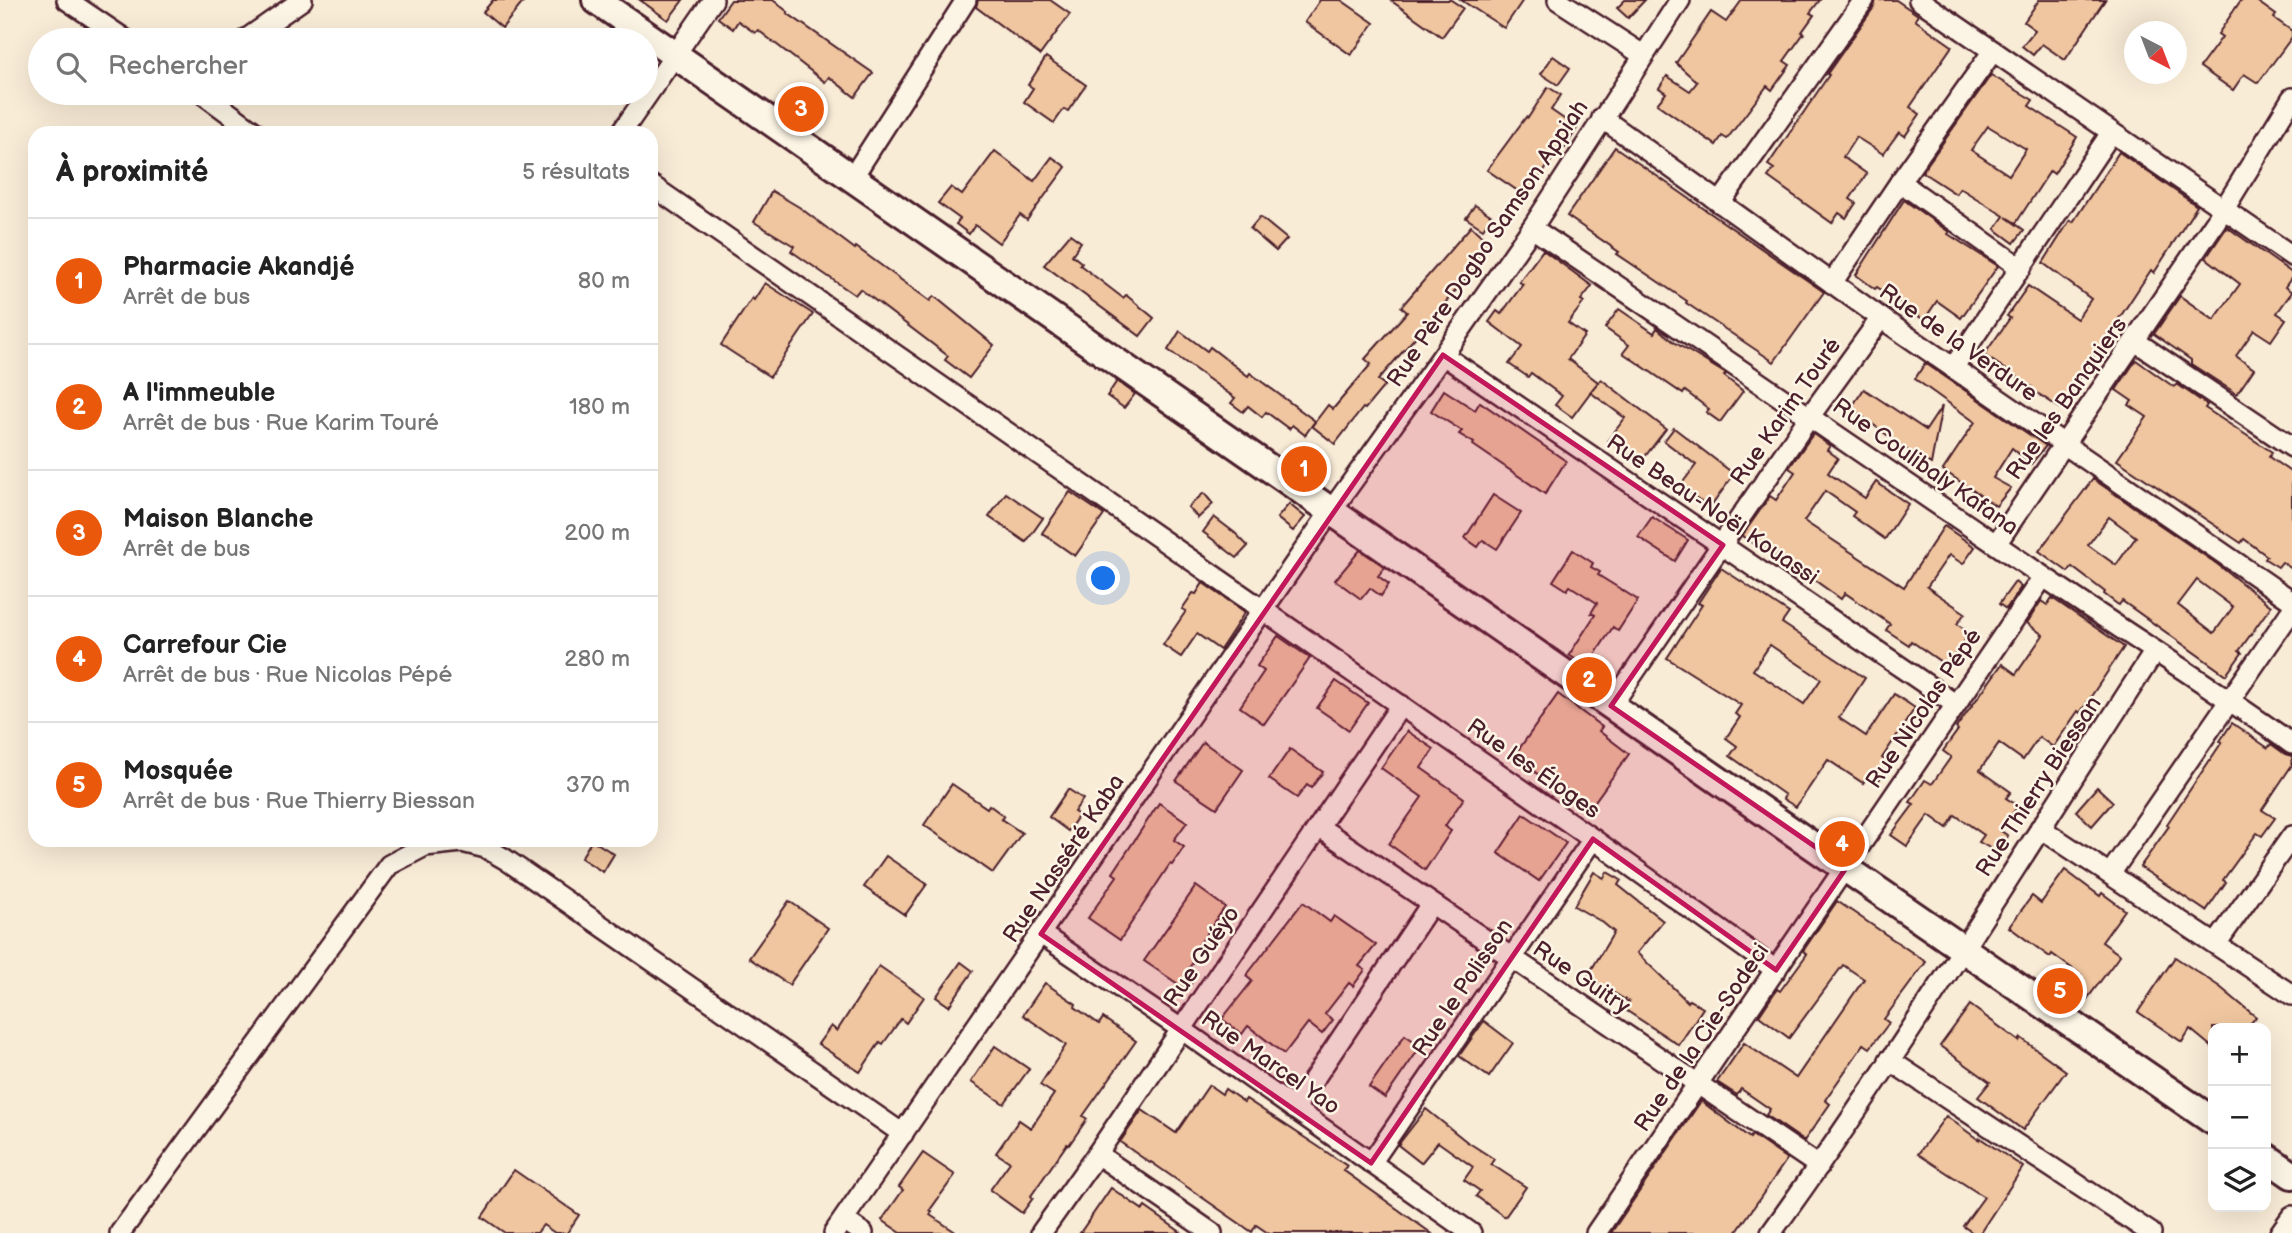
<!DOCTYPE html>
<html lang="fr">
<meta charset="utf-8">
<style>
:root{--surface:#fff;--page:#f6f6f6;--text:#222;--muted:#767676;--line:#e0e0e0;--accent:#ea580c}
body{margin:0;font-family:"Balsamiq Sans",sans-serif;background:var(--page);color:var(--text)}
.controls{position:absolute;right:21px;bottom:21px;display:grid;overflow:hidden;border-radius:14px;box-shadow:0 7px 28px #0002}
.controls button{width:63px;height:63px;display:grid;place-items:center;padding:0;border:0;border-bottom:2px solid var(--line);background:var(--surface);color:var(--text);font:35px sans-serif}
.compass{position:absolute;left:2124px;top:21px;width:63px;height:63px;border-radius:50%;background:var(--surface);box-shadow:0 7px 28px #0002;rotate:138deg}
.you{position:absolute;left:1104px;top:579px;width:24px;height:24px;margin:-18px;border:5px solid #fff;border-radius:50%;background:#1a73e8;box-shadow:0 0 0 10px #1a73e833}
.badge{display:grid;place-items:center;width:46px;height:46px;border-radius:50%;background:var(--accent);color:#fff;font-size:23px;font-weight:700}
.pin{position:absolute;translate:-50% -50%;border:4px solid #fff;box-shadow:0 2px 7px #0006}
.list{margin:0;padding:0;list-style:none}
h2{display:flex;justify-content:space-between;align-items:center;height:91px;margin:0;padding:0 28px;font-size:30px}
h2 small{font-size:23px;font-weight:400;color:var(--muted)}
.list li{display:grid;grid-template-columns:46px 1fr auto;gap:21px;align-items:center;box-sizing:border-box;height:126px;padding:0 28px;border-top:2px solid var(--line)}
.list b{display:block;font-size:26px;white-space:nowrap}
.list p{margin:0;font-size:23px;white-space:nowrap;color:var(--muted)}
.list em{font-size:23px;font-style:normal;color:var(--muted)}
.icon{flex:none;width:38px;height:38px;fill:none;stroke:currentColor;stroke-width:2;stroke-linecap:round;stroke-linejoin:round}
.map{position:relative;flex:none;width:2292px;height:1233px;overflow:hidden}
.search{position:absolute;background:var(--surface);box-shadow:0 7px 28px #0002;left:28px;top:28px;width:630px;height:77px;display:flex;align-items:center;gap:18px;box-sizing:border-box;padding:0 24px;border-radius:38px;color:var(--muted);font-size:26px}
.panel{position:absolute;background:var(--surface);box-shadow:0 7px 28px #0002;left:28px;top:126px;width:630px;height:721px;border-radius:21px}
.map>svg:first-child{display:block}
.building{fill:#efc69f;stroke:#4a1f2b;stroke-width:2;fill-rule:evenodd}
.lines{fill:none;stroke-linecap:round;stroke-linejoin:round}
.street-casing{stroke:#4a1f2b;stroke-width:24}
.secondary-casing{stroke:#4a1f2b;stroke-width:32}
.street{stroke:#fcf5e5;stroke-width:19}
.secondary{stroke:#fcf5e5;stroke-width:26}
.marked{fill:#c2185b;fill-opacity:0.2;stroke:#c2185b;stroke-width:5;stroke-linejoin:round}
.labels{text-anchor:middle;stroke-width:5;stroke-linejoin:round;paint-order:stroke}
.street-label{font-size:23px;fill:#4a1f2b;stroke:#fcf5e5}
</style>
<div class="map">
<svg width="2292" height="1233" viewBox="0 0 2292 1233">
<rect width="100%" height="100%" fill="#f9ecd7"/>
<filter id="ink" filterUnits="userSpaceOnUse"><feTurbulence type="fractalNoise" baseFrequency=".0143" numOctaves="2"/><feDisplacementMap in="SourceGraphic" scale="14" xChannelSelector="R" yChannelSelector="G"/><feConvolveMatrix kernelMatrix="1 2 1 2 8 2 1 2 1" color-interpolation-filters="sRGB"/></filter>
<g filter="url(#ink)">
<!-- building -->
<g class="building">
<polygon points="493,0 525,0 502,28 483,12"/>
<polygon points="640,0 683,0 668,20"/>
<polygon points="731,0 773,0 788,12 787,13 873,73 855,97 829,77 825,82 758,30 755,33 738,21 733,29 718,18"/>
<polygon points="978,0 1050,0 1070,14 1040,55 976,7"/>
<polygon points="1320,0 1341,0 1374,23 1351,55 1305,22"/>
<polygon points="1390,0 1451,0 1463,8 1442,37"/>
<polygon points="1461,0 1523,0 1504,28"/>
<polygon points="1625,0 1645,0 1628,18 1617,8"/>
<polygon points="1742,0 1820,0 1810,13 1814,15 1802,32 1804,33 1784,61 1790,65 1772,90 1767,86 1727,139 1722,136 1716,145 1657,104 1666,93 1659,88 1667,76 1690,91 1697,82 1676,63 1711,12 1726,22"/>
<polygon points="1876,0 1896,0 1918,15 1915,20 1952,46 1910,107 1920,114 1905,136 1899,132 1883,154 1856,137 1843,157 1867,174 1850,199 1856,203 1846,218 1839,213 1832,223 1768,177 1774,169 1768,165 1829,75 1827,74 1874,7"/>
<polygon points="2039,0 2105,0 2065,60 2042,44 2033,55 2022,46 2035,30 2024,22"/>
<polygon points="2241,0 2255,0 2276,15 2274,18 2292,31 2292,37 2258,83 2244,74 2233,90 2200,67 2222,37 2218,34"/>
<polygon points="1553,56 1570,68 1558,85 1541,74"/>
<polygon points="1046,57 1086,85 1068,111 1064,109 1054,123 1024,102 1033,88 1028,85"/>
<path d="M1991,75L2033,100L2029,106L2077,137L2054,174L2050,171L2016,223L2006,217L2024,230L2014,243L1995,229L2004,216L1960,188L1956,194L1922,172ZM1988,126L2026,149L2009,175L1971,150Z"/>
<polygon points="1548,87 1561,95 1551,110 1577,128 1565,148 1561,146 1527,197 1487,170 1526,117 1528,118"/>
<polygon points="1615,147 1824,292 1774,362 1686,303 1687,301 1617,254 1619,252 1567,216"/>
<polygon points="995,151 1034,181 1052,157 1066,167 1027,220 1020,215 999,243 975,225 969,234 956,224 960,219 938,203 951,187 962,195"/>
<polygon points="2119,152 2197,206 2154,273 2151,270 2060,408 2031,389 2032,387 1984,355 2010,318 2007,316 2028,286 2077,319 2091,299 2043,263 2070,220 2073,222"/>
<polygon points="772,191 799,207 855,249 856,247 930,301 934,296 994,345 969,378 945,360 948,356 860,289 855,295 791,251 794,246 754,222"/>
<polygon points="1904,200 1949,232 1948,234 1998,266 1961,318 1937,301 1924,320 1877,287 1875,289 1856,275"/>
<polygon points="1475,205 1492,216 1483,229 1466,218"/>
<polygon points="1260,217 1287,239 1276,251 1250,229"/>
<polygon points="1471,226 1490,244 1474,261 1478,265 1378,380 1385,385 1365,409 1363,408 1335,444 1312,426 1328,405 1333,409 1371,364 1365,359 1407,312 1401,307"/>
<polygon points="2227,227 2292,273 2292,277 2285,287 2292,292 2277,313 2286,319 2271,341 2254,330 2236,356 2254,369 2237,394 2191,364 2191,360 2154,334 2180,296 2214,320 2240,284 2206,258"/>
<polygon points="1070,234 1081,242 1072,255 1082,263 1080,265 1123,298 1126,295 1154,318 1140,336 1044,265"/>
<polygon points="1543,250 1592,286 1581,300 1584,302 1568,323 1585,335 1568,359 1598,382 1572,417 1555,405 1562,396 1531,373 1528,377 1509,364 1522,347 1489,322 1497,311 1501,314 1523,284 1519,282"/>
<polygon points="765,283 813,314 770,377 721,345 752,298 754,300"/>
<polygon points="1619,309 1654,333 1657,328 1674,342 1726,374 1724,376 1743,391 1720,422 1706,412 1709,409 1685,391 1683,394 1623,353 1629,345 1605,328"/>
<polygon points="1180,331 1207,351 1210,347 1248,376 1250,373 1315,421 1305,435 1292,425 1289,429 1266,412 1262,417 1248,406 1243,412 1231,403 1235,398 1168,350"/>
<polygon points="2136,360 2174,387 2177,384 2207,405 2205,408 2272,452 2269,457 2292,473 2292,569 2282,562 2278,567 2265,559 2267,556 2244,539 2241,543 2117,460 2147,417 2129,405 2132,401 2116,390"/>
<polygon points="1925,363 2046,446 2031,464 2012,448 1993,478 2011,488 1996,506 1943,470 1975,422 1915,379"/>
<polygon points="1601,379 1666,429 1640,463 1608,440 1625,418 1590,392"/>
<polygon points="1117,381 1135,394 1124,408 1107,396"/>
<polygon points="1864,389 1926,430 1942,406 1931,464 1911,453 1851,408"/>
<polygon points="1444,390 1475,410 1480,402 1566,461 1545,494 1473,445 1474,443 1459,434 1462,431 1431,411"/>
<polygon points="1674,428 1734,474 1710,508 1680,486 1696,465 1664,441"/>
<polygon points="1813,434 1830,446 1827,450 1838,458 1828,473 1865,498 1876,482 1908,504 1885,539 1852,516 1855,512 1825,491 1804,521 1904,587 1944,526 1975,547 1963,564 1949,555 1927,587 1965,613 1957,624 1970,633 1947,666 1911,641 1909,645 1886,630 1890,624 1845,593 1841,599 1778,554 1775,558 1742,536 1770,496 1776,500 1795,472 1789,468"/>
<path d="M2093,479L2217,564L2271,606L2239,651L2242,653L2226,675L2122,601L2119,605L2117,604L2104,594L2105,592L2072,567L2068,572L2039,551ZM2109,517L2136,537L2116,565L2088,545ZM2197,580L2233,607L2214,633L2178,605Z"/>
<polygon points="1070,492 1104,515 1075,556 1042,533"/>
<polygon points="1006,493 1043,518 1026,542 989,517"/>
<polygon points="1204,493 1213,504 1198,518 1188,507"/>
<polygon points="1493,495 1521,513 1497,549 1483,540 1478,547 1465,538"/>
<polygon points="1289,504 1305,517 1293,531 1277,518"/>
<polygon points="1214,517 1235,533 1248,546 1237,558 1203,532"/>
<polygon points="1652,517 1688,540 1675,561 1638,537"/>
<polygon points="1360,550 1385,567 1378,576 1389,584 1381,596 1370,588 1361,599 1335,580"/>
<polygon points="1573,550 1593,563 1591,567 1600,572 1598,575 1638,600 1618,631 1613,627 1587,667 1569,655 1595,615 1591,613 1597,603 1570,586 1567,590 1553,581"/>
<path d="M1721,568L1789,613L1782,623L1865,678L1839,718L1866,736L1894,694L1915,708L1882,758L1890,764L1879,780L1869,774L1863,783L1828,760L1796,807L1783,799L1785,795L1730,756L1737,746L1726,738L1740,717L1735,714L1741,705L1667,658L1702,605L1698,603ZM1770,645L1821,679L1804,704L1753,670Z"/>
<polygon points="2015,582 2021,587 2006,609 1999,604"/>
<polygon points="1203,583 1245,612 1220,650 1197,634 1181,657 1163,645 1186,611 1182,609 1193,593 1196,594"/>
<polygon points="2052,598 2124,647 2080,713 2078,711 2053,747 2039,737 2023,760 1999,743 1980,770 2011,792 2006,798 2018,806 2000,830 2008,836 1997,852 1979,842 1984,835 1955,815 1947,828 1929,815 1907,846 1891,835 1914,804 1910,802 1925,780 1932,784 1951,757 1943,751 1958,730 1956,728 2002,664 2016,674 2043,635 2027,623 2041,601 2047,605"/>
<polygon points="1278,636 1310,658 1264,724 1240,707 1264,671 1257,666"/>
<polygon points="1336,681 1368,703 1349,730 1317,708"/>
<polygon points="1558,694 1602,727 1599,731 1629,754 1590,808 1559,784 1556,788 1514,756"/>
<polygon points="2232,723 2268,748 2271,744 2285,754 2292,756 2292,765 2262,810 2275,818 2262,836 2257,833 2223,880 2226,882 2206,911 2140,867 2169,826 2167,824 2222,742 2220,741"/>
<polygon points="1407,731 1434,749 1421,768 1464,798 1445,826 1451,831 1425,870 1389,844 1422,797 1381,768"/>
<polygon points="1203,742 1243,770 1217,808 1176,781"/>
<polygon points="1290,749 1323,772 1311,788 1307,785 1297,798 1269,779"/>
<polygon points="952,784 987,808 989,805 1004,816 1001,819 1022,833 993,873 924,825"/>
<polygon points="2097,787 2113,802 2092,826 2076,811"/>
<polygon points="1068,789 1083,799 1074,812 1079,815 1068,831 1049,817"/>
<polygon points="1159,803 1187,822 1174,840 1184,847 1172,865 1170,864 1120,940 1088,918 1117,876 1113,873"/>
<polygon points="1524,814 1566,843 1539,881 1498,853"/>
<polygon points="592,840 614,854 603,872 581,858"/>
<polygon points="886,856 927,884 905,915 864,887"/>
<polygon points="2065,870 2100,896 2102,893 2125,910 2102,942 2120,955 2084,1003 2069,992 2081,975 2052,954 2050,957 2009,927 2032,896 2041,903"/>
<polygon points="1594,872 1604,878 1607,872 1621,880 1618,885 1663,921 1637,953 1688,1002 1689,1000 1703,1008 1679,1045 1624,1009 1629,1002 1587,977 1614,932 1602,922 1574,906"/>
<polygon points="1196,886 1225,907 1198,946 1202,949 1187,971 1195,977 1187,990 1144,961"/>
<polygon points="789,901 828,928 789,985 749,958"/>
<polygon points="1837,901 1926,962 1884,1019 1889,1023 1870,1048 1864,1044 1825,1100 1830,1104 1804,1141 1766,1115 1770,1109 1741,1089 1737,1095 1717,1082 1744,1043 1796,1078 1864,979 1843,965 1789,1038 1759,1016 1777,989 1780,991 1807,954 1803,951"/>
<polygon points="1303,902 1330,922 1334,916 1376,945 1359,966 1365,970 1353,986 1349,983 1325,1014 1333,1020 1322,1034 1308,1023 1284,1054 1248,1026 1242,1034 1222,1019 1252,981 1246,976"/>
<polygon points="2175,957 2220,987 2256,1017 2247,1028 2213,1028 2213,1048 2190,1029 2182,1042 2138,1012"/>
<polygon points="961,962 973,971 949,1006 936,997"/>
<polygon points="879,966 924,997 906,1023 901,1019 883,1044 880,1042 860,1072 818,1044 831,1026 837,1031"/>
<polygon points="1045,983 1076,1004 1075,1007 1099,1024 1103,1018 1136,1041 1083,1116 1087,1119 1069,1145 1067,1144 1031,1196 1033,1198 1022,1213 990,1190 1010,1162 996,1153 1019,1120 1031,1128 1054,1094 1040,1085 1066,1045 1023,1015"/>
<polygon points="1970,1005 2019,1041 2021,1038 2066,1071 2023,1130 1978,1097 1990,1082 1940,1046"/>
<polygon points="1484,1021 1513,1043 1489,1077 1459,1056"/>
<polygon points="1405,1035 1421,1046 1385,1098 1369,1087"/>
<polygon points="995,1046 1029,1069 1004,1104 971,1082"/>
<polygon points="1209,1085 1222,1094 1225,1089 1244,1102 1246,1099 1319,1147 1347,1166 1343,1170 1431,1233 1268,1233 1256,1225 1252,1232 1151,1162 1150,1163 1120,1142 1142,1110 1176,1133"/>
<polygon points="1701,1101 1750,1138 1752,1135 1787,1159 1736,1233 1611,1233"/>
<polygon points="1426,1109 1466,1141 1494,1159 1491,1164 1526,1187 1505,1217 1476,1196 1480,1191 1464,1180 1473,1167 1438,1142 1421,1163 1398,1145"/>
<polygon points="1946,1116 1979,1140 1980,1138 2023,1167 1980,1233 1973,1233 1963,1226 1984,1197 1918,1154"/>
<polygon points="923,1153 955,1175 930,1210 932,1211 930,1215 957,1233 901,1233 882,1220 903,1190 899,1187"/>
<polygon points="514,1170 579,1215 567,1233 555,1233 543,1225 537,1233 505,1233 482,1217"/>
<polygon points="1111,1188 1143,1210 1145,1207 1182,1233 1080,1233"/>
</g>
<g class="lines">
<defs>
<g id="street">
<polyline points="67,0 126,40"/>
<polyline points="1558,0 1643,55"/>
<polyline points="1919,0 2292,256"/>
<polyline points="245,40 302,0"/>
<polyline points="202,93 256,133"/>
<polyline points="1602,118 1881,318 2292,601"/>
<polyline points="621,133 713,0"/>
<polyline points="852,178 966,0"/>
<polyline points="1900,182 2021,268"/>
<polyline points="651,185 1593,839 1776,970"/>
<polyline points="1720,203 1864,0"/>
<path d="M1532,228C1702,343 1871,459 2041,575C2124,632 2210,685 2292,744"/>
<polyline points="1832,283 1900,182 1993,51"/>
<polyline points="2135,341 2292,447"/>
<polyline points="1443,355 1955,704"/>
<polyline points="1953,368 2111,133"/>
<polyline points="1996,544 2224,209 2292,98"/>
<polyline points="1611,706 1810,416 1881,318"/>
<polyline points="1319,827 1819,1166"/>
<polyline points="2040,828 2292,995"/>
<polyline points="2110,874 2292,610"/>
<polyline points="1041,934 1181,1029 1471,1233"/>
<polyline points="2216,944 2292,836"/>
<polyline points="1889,1060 2151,1233"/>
<polyline points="1294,1109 1431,904"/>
<polyline points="1097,1154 1212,1233"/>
<polyline points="1371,1163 1593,839"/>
<polyline points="844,1220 863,1233"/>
<polyline points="120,1233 389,865 425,846 462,842 486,848 505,859 903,1134"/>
<polyline points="834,1233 1331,511 1443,355 1532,228 1680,0"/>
<polyline points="1041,1233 1097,1154 1401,705"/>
<polyline points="1596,1233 2043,577"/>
<path d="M1771,1233C1907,1045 2028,845 2155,651"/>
<polyline points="2280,1233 2292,1216"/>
</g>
<g id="secondary">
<polyline points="596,0 1790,830 2213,1121"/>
<polyline points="2266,1157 2292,1175"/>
</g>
</defs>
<!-- street casing -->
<use href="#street" class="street-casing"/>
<!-- secondary casing -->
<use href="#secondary" class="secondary-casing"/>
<!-- street -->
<use href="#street" class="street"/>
<!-- secondary -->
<use href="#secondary" class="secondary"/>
</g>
</g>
<!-- marked area -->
<path class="marked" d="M1443,355L1723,545L1611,706L1846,868L1776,970L1593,839L1371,1163L1041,934Z"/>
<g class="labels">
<!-- street labels -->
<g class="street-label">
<text transform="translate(1487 243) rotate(-56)" y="8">Rue Père Dogbo Samson Appiah</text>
<text transform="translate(1959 342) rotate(35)" y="8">Rue de la Verdure</text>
<text transform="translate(2066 398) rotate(-55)" y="8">Rue les Banquiers</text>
<text transform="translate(1785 411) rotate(-55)" y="8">Rue Karim Touré</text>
<text transform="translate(1926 466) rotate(35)" y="8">Rue Coulibaly Kafana</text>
<text transform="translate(1713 509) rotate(34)" y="8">Rue Beau-Noël Kouassi</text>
<text transform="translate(1923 708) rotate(-56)" y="8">Rue Nicolas Pépé</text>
<text transform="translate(1534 768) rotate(35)" y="8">Rue les Éloges</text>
<text transform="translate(2038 786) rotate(-57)" y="8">Rue Thierry Biessan</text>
<text transform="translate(1063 858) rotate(-56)" y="8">Rue Nasséré Kaba</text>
<text transform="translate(1201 956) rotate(-56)" y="8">Rue Guéyo</text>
<text transform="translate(1582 977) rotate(34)" y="8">Rue Guitry</text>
<text transform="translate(1462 987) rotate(-56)" y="8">Rue le Polisson</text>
<text transform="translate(1701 1037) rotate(-56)" y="8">Rue de la Cie-Sodeci</text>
<text transform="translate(1271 1062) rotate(35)" y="8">Rue Marcel Yao</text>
</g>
</g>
</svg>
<div class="controls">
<button>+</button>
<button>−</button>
<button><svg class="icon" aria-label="layers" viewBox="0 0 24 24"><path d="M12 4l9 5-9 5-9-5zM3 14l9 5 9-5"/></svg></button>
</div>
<svg class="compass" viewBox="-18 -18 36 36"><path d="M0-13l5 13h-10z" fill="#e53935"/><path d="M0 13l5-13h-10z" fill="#767676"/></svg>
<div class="you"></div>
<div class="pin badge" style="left:1304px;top:469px">1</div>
<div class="pin badge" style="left:1589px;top:680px">2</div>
<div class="pin badge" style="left:801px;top:109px">3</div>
<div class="pin badge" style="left:1842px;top:844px">4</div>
<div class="pin badge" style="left:2060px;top:991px">5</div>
<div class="search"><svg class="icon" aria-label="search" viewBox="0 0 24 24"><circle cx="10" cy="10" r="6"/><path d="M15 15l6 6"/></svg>Rechercher</div>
<section class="panel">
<h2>À proximité<small>5 résultats</small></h2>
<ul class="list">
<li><span class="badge">1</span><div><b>Pharmacie Akandjé</b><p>Arrêt de bus</p></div><em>80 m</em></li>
<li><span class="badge">2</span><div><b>A l'immeuble</b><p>Arrêt de bus · Rue Karim Touré</p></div><em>180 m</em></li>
<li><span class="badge">3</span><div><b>Maison Blanche</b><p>Arrêt de bus</p></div><em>200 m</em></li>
<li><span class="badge">4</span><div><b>Carrefour Cie</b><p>Arrêt de bus · Rue Nicolas Pépé</p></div><em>280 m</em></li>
<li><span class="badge">5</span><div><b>Mosquée</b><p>Arrêt de bus · Rue Thierry Biessan</p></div><em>370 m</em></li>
</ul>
</section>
</div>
